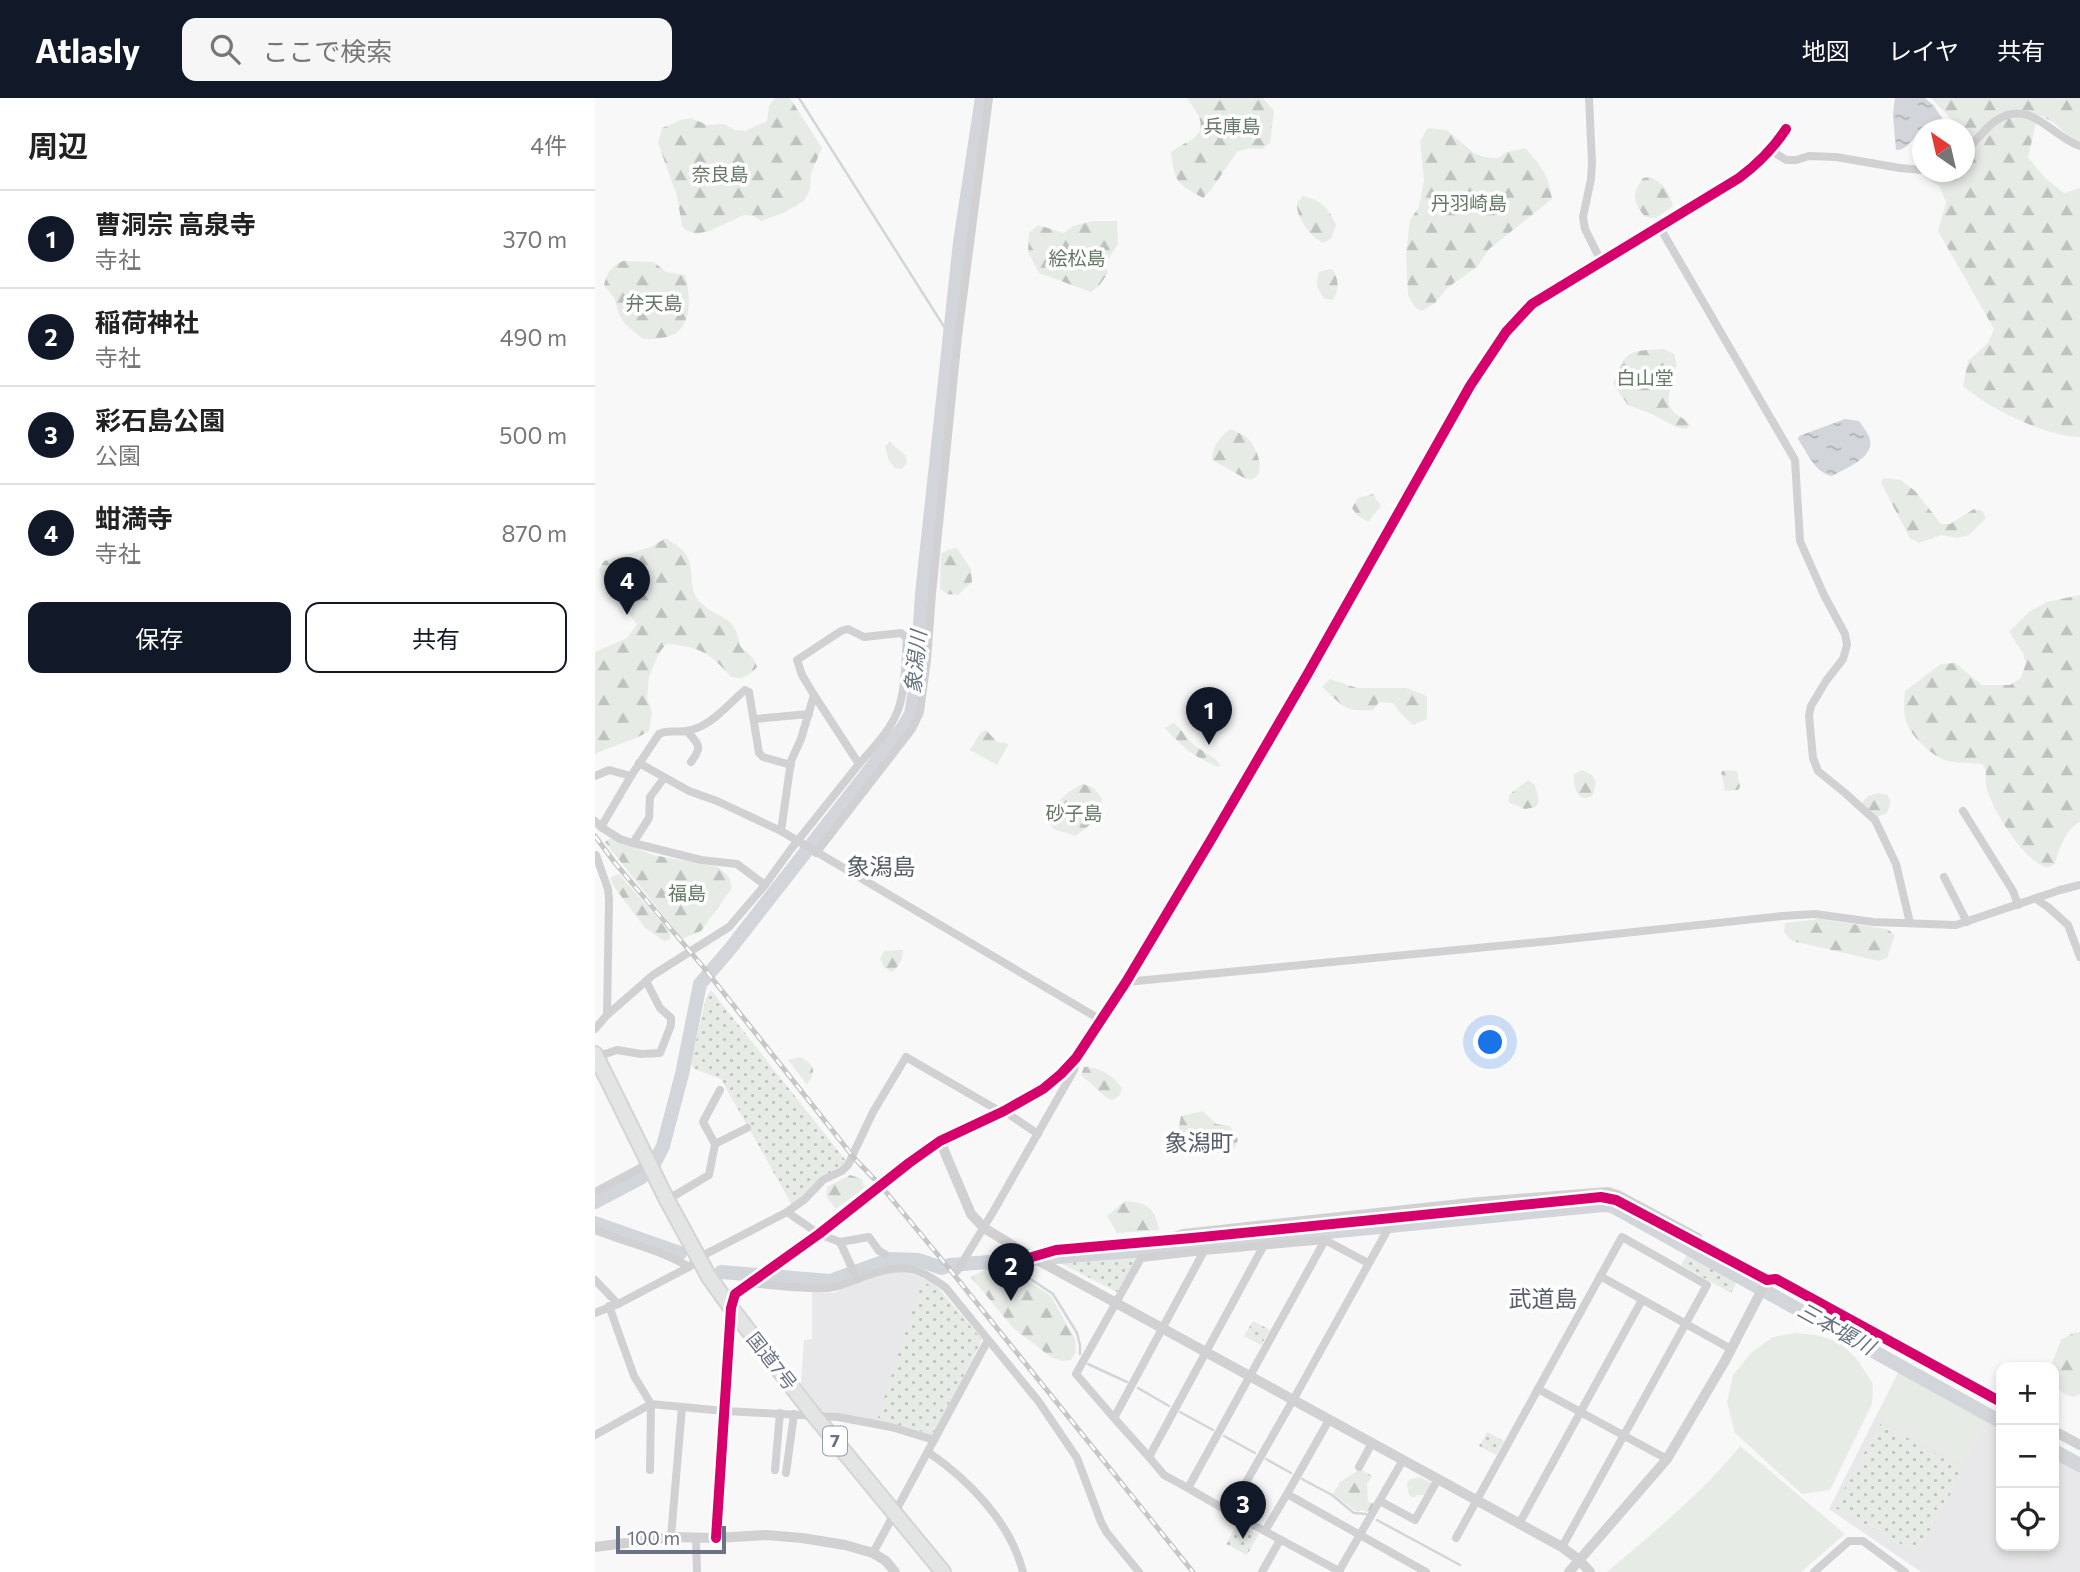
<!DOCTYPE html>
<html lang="ja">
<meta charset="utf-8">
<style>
:root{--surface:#fff;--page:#f6f6f6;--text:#222;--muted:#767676;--line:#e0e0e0;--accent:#111827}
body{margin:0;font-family:Commissioner,"Noto Sans JP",sans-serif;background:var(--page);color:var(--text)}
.controls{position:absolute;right:21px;bottom:21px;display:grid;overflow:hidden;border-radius:14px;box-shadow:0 4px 10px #0003}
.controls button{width:63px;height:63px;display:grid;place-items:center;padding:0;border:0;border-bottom:2px solid var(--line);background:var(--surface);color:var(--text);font:35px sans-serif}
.compass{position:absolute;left:1317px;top:21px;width:63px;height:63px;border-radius:50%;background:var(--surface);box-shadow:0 4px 10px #0003;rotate:326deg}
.scale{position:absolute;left:21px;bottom:18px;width:110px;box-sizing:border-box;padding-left:7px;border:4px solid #6a7286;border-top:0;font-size:19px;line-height:24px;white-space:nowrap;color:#6a7286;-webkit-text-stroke:5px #fff;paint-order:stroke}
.you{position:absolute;left:896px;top:945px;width:24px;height:24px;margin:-18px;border:5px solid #fff;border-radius:50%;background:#1a73e8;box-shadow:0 0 0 10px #1a73e833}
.badge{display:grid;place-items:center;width:46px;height:46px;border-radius:50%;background:var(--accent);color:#fff;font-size:23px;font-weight:700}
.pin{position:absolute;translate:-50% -58px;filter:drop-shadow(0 2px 4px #0008)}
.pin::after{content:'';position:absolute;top:37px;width:24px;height:21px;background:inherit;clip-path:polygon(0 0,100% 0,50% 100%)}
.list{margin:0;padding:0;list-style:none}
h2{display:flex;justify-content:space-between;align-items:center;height:91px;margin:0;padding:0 28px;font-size:30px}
h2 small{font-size:23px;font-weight:400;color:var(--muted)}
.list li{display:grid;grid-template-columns:46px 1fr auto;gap:21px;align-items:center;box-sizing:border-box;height:98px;padding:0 28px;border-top:2px solid var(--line)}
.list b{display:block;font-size:26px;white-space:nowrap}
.list p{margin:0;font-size:23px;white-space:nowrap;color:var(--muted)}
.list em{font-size:23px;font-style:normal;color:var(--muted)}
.actions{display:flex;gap:14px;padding:21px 28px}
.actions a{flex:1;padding:16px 0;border:2px solid var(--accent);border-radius:14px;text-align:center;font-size:24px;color:var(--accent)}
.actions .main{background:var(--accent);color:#fff}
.icon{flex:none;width:38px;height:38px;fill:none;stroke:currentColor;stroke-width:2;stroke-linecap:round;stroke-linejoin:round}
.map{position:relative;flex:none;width:1485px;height:1474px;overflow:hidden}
header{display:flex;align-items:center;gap:42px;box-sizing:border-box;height:98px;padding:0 35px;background:var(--accent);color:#fff}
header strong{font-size:33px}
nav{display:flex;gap:38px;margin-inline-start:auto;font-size:24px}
.search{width:490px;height:63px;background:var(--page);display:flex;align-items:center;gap:18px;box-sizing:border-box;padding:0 24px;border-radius:14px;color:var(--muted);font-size:26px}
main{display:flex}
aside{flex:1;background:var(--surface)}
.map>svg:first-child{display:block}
.built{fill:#e8e8ea}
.grass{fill:#e7ebe6}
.forest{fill:url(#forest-firs)}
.park{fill:url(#park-dots)}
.water{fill:url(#water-ripples)}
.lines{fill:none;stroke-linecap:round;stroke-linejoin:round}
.stream{stroke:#d2d6da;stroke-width:2.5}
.river{stroke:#d2d6da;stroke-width:14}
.trunk-casing{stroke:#d4d4d5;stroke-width:18}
.minor{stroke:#d1d1d3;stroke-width:8}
.tertiary{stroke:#d1d1d3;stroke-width:10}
.trunk{stroke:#e3e4e4;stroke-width:14}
.rail-casing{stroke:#c7c7c8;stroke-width:5}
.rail{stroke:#fff;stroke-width:2.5;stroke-dasharray:8;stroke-linecap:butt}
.cycleway-casing{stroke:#fff;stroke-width:15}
.cycleway{stroke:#d6006c;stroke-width:10}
.labels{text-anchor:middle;stroke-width:7;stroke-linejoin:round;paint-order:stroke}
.shield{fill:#fff;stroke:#979caa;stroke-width:2}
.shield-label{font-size:18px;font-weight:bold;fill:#6a7286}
.park-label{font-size:19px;fill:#647865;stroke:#fff}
.street-label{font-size:19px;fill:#6a7286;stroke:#fff}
.water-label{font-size:21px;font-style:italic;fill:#667381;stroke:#fff}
.quarter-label{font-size:23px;fill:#575d6b;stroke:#fff}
</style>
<header>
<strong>Atlasly</strong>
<div class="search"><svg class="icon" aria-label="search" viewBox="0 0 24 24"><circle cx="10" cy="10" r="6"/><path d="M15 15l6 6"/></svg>ここで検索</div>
<nav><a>地図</a><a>レイヤ</a><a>共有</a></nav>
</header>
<main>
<aside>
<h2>周辺<small>4件</small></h2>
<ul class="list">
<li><span class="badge">1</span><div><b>曹洞宗 高泉寺</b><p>寺社</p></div><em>370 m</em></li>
<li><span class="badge">2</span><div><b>稲荷神社</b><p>寺社</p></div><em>490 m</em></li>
<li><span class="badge">3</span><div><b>彩石島公園</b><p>公園</p></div><em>500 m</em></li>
<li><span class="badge">4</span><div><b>蚶満寺</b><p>寺社</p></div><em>870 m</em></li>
</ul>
<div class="actions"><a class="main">保存</a><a>共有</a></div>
</aside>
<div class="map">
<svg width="1485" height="1474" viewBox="0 0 1485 1474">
<defs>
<pattern id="forest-firs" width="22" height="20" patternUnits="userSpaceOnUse" patternTransform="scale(1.75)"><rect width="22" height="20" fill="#e7ebe6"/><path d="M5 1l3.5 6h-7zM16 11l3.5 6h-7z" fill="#bfc3c0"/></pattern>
<pattern id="park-dots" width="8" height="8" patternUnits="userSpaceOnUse" patternTransform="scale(1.75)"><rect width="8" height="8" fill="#e7ebe6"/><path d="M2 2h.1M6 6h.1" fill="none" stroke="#bfc3c0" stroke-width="1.8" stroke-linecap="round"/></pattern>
<pattern id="water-ripples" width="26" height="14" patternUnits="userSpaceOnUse" patternTransform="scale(1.75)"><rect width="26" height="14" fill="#d2d6da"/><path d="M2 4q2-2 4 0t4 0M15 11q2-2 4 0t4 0" fill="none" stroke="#aeb2b6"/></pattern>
</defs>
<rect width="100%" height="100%" fill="#f8f8f8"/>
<!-- built -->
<g class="built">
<polygon points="295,1174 311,1174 338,1184 387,1241 338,1338 227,1313 206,1285 209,1242 217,1241 217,1194 238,1195 277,1178"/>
<polygon points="1304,1273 1406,1328 1406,1448 1459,1448 1459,1356 1485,1370 1485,1474 1326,1474 1234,1411"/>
</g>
<!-- grass -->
<g class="grass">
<polygon points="1200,1235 1221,1237 1244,1244 1262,1261 1278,1286 1277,1306 1235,1392 1207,1396 1140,1335 1132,1304 1138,1277 1156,1255 1178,1239"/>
<polygon points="1305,1275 1392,1323 1368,1367 1281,1319"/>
<path d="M1145,1348L1250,1436L1206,1474H1012C1058,1435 1107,1395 1145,1348Z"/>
<polygon points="825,1379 838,1386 831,1397 822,1397 819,1400 814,1397 812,1387 814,1382"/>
<polygon points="1416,1448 1445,1448 1444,1455 1438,1462 1430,1465 1418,1458"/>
</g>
<!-- forest -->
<g class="forest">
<polygon points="180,0 195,0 227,50 216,75 215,92 209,103 188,115 166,123 159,118 149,117 114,133 101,136 91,132 87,128 82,98 63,45 67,30 86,22 96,20 112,27 129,26 140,32 150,33 172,23 174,8"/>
<path d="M592,0H668L679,13L675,45L667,51L654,50L642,54L616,92L608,100C581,85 580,85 576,54C583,49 589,46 596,42C615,30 602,14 592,0Z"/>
<path d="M1336,0H1485V43L1477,41L1458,24L1443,17L1433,59L1449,79L1469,95L1485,90V339C1452,339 1393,310 1368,288L1373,263L1393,245L1399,231L1343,133L1351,104L1344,88L1331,80L1320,65L1317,48L1327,38L1328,74H1370V32L1362,31L1360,25Z"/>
<path d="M833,30L852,32L880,56L890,59L903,60L912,54L930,50C945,65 955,80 957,101L894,151L882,169L852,190L840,205L827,213L820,209L813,198L811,156L815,122L824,109L829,82L825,43Z"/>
<path d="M1055,79C1069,85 1074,94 1078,108L1061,120L1050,119C1038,103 1036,97 1048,80Z"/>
<path d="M708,98C728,104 732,108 741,127L736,141L728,145C715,138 701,120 702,105Z"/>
<polygon points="498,123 522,123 523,146 510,166 513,175 504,188 496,194 444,175 433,154 434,135 443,127 469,135 478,128"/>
<path d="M28,163L59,164L71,174L90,177C95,194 98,224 81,235C71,241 59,241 48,241L29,225L24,216L19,199L9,188C11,176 16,168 28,163Z"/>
<path d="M734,171L738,172C744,182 744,192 738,202L730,201C722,192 720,185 724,174Z"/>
<path d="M1069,251L1079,256C1080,260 1082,264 1081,268C1081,282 1067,300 1078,313C1083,319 1090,320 1095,327L1091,331L1081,329L1057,316L1033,307L1018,286C1030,251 1034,253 1069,251Z"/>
<path d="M636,331C642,334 651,337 655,343C664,353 673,384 651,381L617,362C616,351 626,336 636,331Z"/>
<polygon points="295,344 310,357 312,365 307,371 300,370 294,363 290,348"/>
<polygon points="1288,380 1306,382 1320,393 1346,426 1355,426 1379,411 1387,413 1391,420 1374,437 1362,440 1346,437 1324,445 1315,440 1286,385"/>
<polygon points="778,396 786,408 773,424 762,417 757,410 763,400"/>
<path d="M71,440C78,445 88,451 92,458C100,472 92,492 106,505C125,523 140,515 145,548L159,561L162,569C154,579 148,581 136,579C115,555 104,548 71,546L64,555L54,579L52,600L57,614L54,633C37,644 18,647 0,656V554L32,540L42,526C28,508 11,494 4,472L9,463L56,449Z"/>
<polygon points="362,450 376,471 377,484 363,497 352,496 345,491 346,456 352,452"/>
<path d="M1485,497V724C1470,732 1464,750 1460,766L1453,770C1429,764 1397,712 1391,688C1390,683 1391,677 1391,672L1387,666C1375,665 1364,665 1353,663C1338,659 1318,640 1312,626C1308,616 1309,603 1310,593L1346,566L1360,565L1387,587H1415L1426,580L1431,565L1428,555L1414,534L1435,513L1452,504Z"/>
<path d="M735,581L762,590H811L832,598V621L818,627L806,616L798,605L784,604L778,612C747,614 749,608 727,589Z"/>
<path d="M578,625C587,630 590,639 598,646C607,654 619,657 625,667L623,669C596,657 590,651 570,630Z"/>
<polygon points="391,632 402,644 411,645 413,647 402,667 375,652 386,634"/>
<path d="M987,672L997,677L1001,684L998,697C982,707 978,688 979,676Z"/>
<polygon points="1130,672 1142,673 1145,689 1143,692 1130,693 1126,674"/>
<polygon points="933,682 940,687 944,703 941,709 930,711 913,704 915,696"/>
<path d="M488,686L499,690L507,701C506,718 494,728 481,738L458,731L453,720C461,704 472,693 488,686Z"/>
<polygon points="1283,695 1292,697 1296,703 1292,715 1282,719 1268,706 1268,703 1273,698"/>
<polygon points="16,740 58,757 123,769 134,779 137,790 106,833 87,841 10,744"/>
<polygon points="24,776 74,833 76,841 69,843 50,830 17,786 16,779"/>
<polygon points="1224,821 1292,831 1300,837 1292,860 1284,863 1197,843 1189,834 1190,825"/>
<path d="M306,852H308C309,859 303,870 297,874L290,870L285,861L289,853Z"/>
<path d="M205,959C221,967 221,973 212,987L193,962Z"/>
<path d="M489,969C503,968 519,978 527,990L525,997L518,1002L512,1000L486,977Z"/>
<path d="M608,1013L621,1026L635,1028L643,1042L639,1051C606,1058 575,1067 586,1018Z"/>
<polygon points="255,1077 267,1081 269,1090 241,1111 231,1098 232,1089"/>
<path d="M530,1103C552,1105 560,1109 564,1132L522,1135L512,1118Z"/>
<polygon points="391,1171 421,1175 456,1198 480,1241 481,1254 476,1262 466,1263 456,1259 419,1231 376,1179"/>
<path d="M1485,1234V1296L1478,1299C1462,1295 1459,1285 1459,1269L1456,1268L1466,1242L1478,1235Z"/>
<polygon points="765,1371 777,1378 772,1386 773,1403 779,1406 774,1415 767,1412 762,1414 738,1396 745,1384"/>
</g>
<!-- park -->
<g class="park">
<polygon points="116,892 252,1064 197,1107 126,981 99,971 96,965 111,900"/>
<polygon points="1093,1155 1142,1183 1136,1195 1086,1167"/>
<polygon points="543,1158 522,1194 465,1165"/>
<polygon points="327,1182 347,1197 385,1239 385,1246 339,1334 332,1335 286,1322 283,1319"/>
<polygon points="658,1223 675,1232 666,1247 649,1238"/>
<polygon points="1286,1325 1369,1372 1322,1455 1239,1409"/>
<polygon points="892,1334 909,1343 901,1357 884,1348"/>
<polygon points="643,1425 664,1436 652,1457 631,1446"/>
</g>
<!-- water -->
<g class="water">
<path d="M1300,0H1330L1339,8L1354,31L1328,32L1327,35C1317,39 1314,52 1301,52L1298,17Z"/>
<path d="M1250,321L1264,323C1268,329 1274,336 1275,342C1279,360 1249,371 1237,378C1220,375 1212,354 1203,341L1204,338Z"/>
</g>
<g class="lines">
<!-- stream -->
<g class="stream">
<polyline points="204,0 355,238"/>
<polyline points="392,1165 422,1172 458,1196 482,1235 485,1247 485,1256"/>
<polyline points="493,1266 532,1284"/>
<polyline points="543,1290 574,1308"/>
<polyline points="585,1314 618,1332"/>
<polyline points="629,1338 660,1355"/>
<polyline points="671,1361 696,1375"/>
<polyline points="707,1381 737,1397 759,1415 771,1416"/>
<polyline points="782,1422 865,1467"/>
</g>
<!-- river -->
<g class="river">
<polyline points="0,1104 47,1079 58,1068 68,1048 87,976 105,886 135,851 309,628 316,616 321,587 327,496 365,144 387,0"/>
<polyline points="0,1125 85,1155"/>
<polyline points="126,1174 235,1183 296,1161 323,1162 347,1170 355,1167 538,1153 1009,1107 1017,1108 1406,1324"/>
<polyline points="1459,1353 1485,1367"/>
</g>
<defs>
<polyline id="trunk" points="0,956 72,1102 114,1179 136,1210 218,1316 348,1474"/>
</defs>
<!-- trunk casing -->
<use href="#trunk" class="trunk-casing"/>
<!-- minor -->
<g class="minor">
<polyline points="994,0 997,64 996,81 988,119 990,131 1006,163"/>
<path d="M1370,52C1382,44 1389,30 1402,22C1436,0 1457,39 1485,48"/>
<polyline points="1177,53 1191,62 1201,62 1214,58 1241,59 1305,70 1328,72"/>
<polyline points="1064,128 1200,362 1205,443 1229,497 1250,536 1252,547 1248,561 1231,583 1216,608 1214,618 1218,660 1223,673 1250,695 1280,722 1301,766 1315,825"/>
<path d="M202,562L246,533L253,531L269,539L306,535L312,540C310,563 311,590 303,612C295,633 278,650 264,666"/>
<polyline points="203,565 207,577 219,597 206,641 196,663 186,733 506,922"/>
<polyline points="160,621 214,616"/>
<path d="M92,633C104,647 108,648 96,664"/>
<polyline points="44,665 94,693 122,703 186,733"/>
<polyline points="0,678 14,672 36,678"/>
<polyline points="1368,713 1418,793 1423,807"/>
<path d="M0,723L6,729L36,678L64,636C73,631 81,635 91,633C115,630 133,606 150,592L154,594L164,655L168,659L196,667"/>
<polyline points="6,729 25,741 38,745 106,762 142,766 170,787"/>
<polyline points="38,745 54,720 55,699 69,680"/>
<polyline points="221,755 317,631 325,614 332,562 337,496 363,238 394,0"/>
<polyline points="1,757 13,791 14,802 12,917"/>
<polyline points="1349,779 1372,824"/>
<polyline points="1441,801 1453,809 1473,827 1485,859"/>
<polyline points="531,884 955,843 1187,818 1220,816 1278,824 1361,827 1465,792 1485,787"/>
<polyline points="0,931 12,917 58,877 134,829 170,787 196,751 264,666 219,597"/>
<polyline points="1,959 22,952 46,956 65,955 76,927 76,920 65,910 51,883"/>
<polyline points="409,1013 443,1036"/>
<polyline points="120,1046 152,1030"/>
<polyline points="0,1094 45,1070 53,1062"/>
<polyline points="72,1102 114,1077 120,1046 108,1024 125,992"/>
<polyline points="192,1114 210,1101 228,1082 247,1073 253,1067 278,1014 311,959 406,1014"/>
<path d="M0,1132C31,1145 65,1151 94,1169"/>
<polyline points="578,1142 579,1138 588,1135 884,1103 1013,1093 1023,1096 1103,1139"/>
<polyline points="245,1144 274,1139 284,1153 290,1156"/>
<polyline points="437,1159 461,1152 597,1140 1006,1099 1021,1102 1172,1182"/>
<polyline points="362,1173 398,1114 479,972 481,960"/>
<polyline points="1005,1178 1136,1251"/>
<polyline points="0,1182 23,1206"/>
<path d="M156,1185C182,1188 208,1191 233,1190C244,1189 255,1184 265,1180C302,1167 318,1164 351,1190L444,1304L482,1360L506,1424L512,1435L544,1474"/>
<polyline points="14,1208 39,1278 56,1306 55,1372"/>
<polyline points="0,1215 23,1206 94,1169 103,1160 192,1114 224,1136 245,1144 262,1181"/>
<polyline points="943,1291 1027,1139 1112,1187 967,1449"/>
<polyline points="519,1320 481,1276 546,1160 609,1153"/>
<polyline points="734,1322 692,1396 831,1474"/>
<polyline points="0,1337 56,1306 129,1313 243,1319 296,1329 339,1342"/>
<path d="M333,1354C374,1382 416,1425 428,1474"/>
<polyline points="554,1359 519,1320 609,1153 730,1142"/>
<polyline points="764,1369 777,1345"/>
<polyline points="180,1372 185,1315"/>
<polyline points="191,1375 199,1316"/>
<polyline points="593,1390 569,1377 554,1359 669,1147"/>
<polyline points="785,1403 820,1422 843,1381"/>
<polyline points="634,1414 593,1390 730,1142 773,1165"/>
<polyline points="924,1426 1047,1202"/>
<polyline points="670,1433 692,1396"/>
<polyline points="76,1439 87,1309"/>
<polyline points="101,1440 102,1474"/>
<polyline points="121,1440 135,1212"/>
<polyline points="861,1440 943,1291 1072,1361"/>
<polyline points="278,1455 393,1242"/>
<polyline points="744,1473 634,1414 702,1295 793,1131 792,1120"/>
<polyline points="667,1474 685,1442"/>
<polyline points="745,1474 744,1473 808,1362"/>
<polyline points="1219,1474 1254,1443 1268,1443 1310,1474"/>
</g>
<!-- tertiary -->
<g class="tertiary">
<polyline points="345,1043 376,1116 389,1130 437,1159 967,1449 984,1462 995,1474"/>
<path d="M136,1210L140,1196L224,1136L314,1065L345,1043L409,1013L448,991L466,976L481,960L531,884L617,740L712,577L875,288L911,234L937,206L1144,80C1164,65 1178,51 1191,31"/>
<polyline points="1459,1333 1485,1347"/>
<polyline points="0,1449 76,1439 121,1440 171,1437 207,1440 250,1447 278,1455 291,1463 300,1474"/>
<polyline points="974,1474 1072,1361 1130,1263 1172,1182 1181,1181 1406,1304"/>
</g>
<!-- trunk -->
<use href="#trunk" class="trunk"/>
<defs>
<polyline id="rail" points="0,738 20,765 109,870 260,1061 286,1088 348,1163 598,1474"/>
</defs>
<!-- rail casing -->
<use href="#rail" class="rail-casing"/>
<!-- rail -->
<use href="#rail" class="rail"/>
<defs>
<g id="cycleway">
<polyline points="437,1159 461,1152 597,1140 1006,1099 1021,1102 1172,1182 1181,1181 1406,1304"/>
<path d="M121,1440L136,1210L140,1196L224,1136L314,1065L345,1043L409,1013L448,991L466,976L481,960L531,884L617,740L712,577L875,288L911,234L937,206L1144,80C1164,65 1178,51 1191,31"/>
</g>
</defs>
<!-- cycleway casing -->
<use href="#cycleway" class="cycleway-casing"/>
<!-- cycleway -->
<use href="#cycleway" class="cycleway"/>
</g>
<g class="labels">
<!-- shield labels -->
<rect class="shield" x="228" y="1328.5" width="24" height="29" rx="5"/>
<g class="shield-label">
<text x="240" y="1349">7</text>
</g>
<!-- park labels -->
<g class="park-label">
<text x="637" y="35">兵庫島</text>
<text x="125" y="83">奈良島</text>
<text x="874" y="112">丹羽崎島</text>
<text x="482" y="167">絵松島</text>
<text x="59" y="212">弁天島</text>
<text x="1050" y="287">白山堂</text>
<text x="479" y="722">砂子島</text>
<text x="92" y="802">福島</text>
</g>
<!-- street labels -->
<g class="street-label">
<text transform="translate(177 1263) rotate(52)" y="7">国道7号</text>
</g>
<!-- water labels -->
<g class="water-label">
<text transform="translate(321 564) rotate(-84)" y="7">象潟川</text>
<text transform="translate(1241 1231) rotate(29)" y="7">三本堰川</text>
</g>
<!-- quarter labels -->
<g class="quarter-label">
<text x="286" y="777">象潟島</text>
<text x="604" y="1053">象潟町</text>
<text x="948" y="1209">武道島</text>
</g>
</g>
</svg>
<div class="controls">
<button>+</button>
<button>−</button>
<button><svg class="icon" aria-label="locate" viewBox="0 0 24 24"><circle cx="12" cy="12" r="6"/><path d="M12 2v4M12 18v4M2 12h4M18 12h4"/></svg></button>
</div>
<svg class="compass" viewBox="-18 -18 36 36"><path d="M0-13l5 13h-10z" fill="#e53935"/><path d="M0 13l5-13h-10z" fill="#767676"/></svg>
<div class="scale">100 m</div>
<div class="you"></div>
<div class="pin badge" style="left:614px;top:647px">1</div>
<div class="pin badge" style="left:416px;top:1203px">2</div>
<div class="pin badge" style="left:648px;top:1441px">3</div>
<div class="pin badge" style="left:32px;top:517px">4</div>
</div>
</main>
